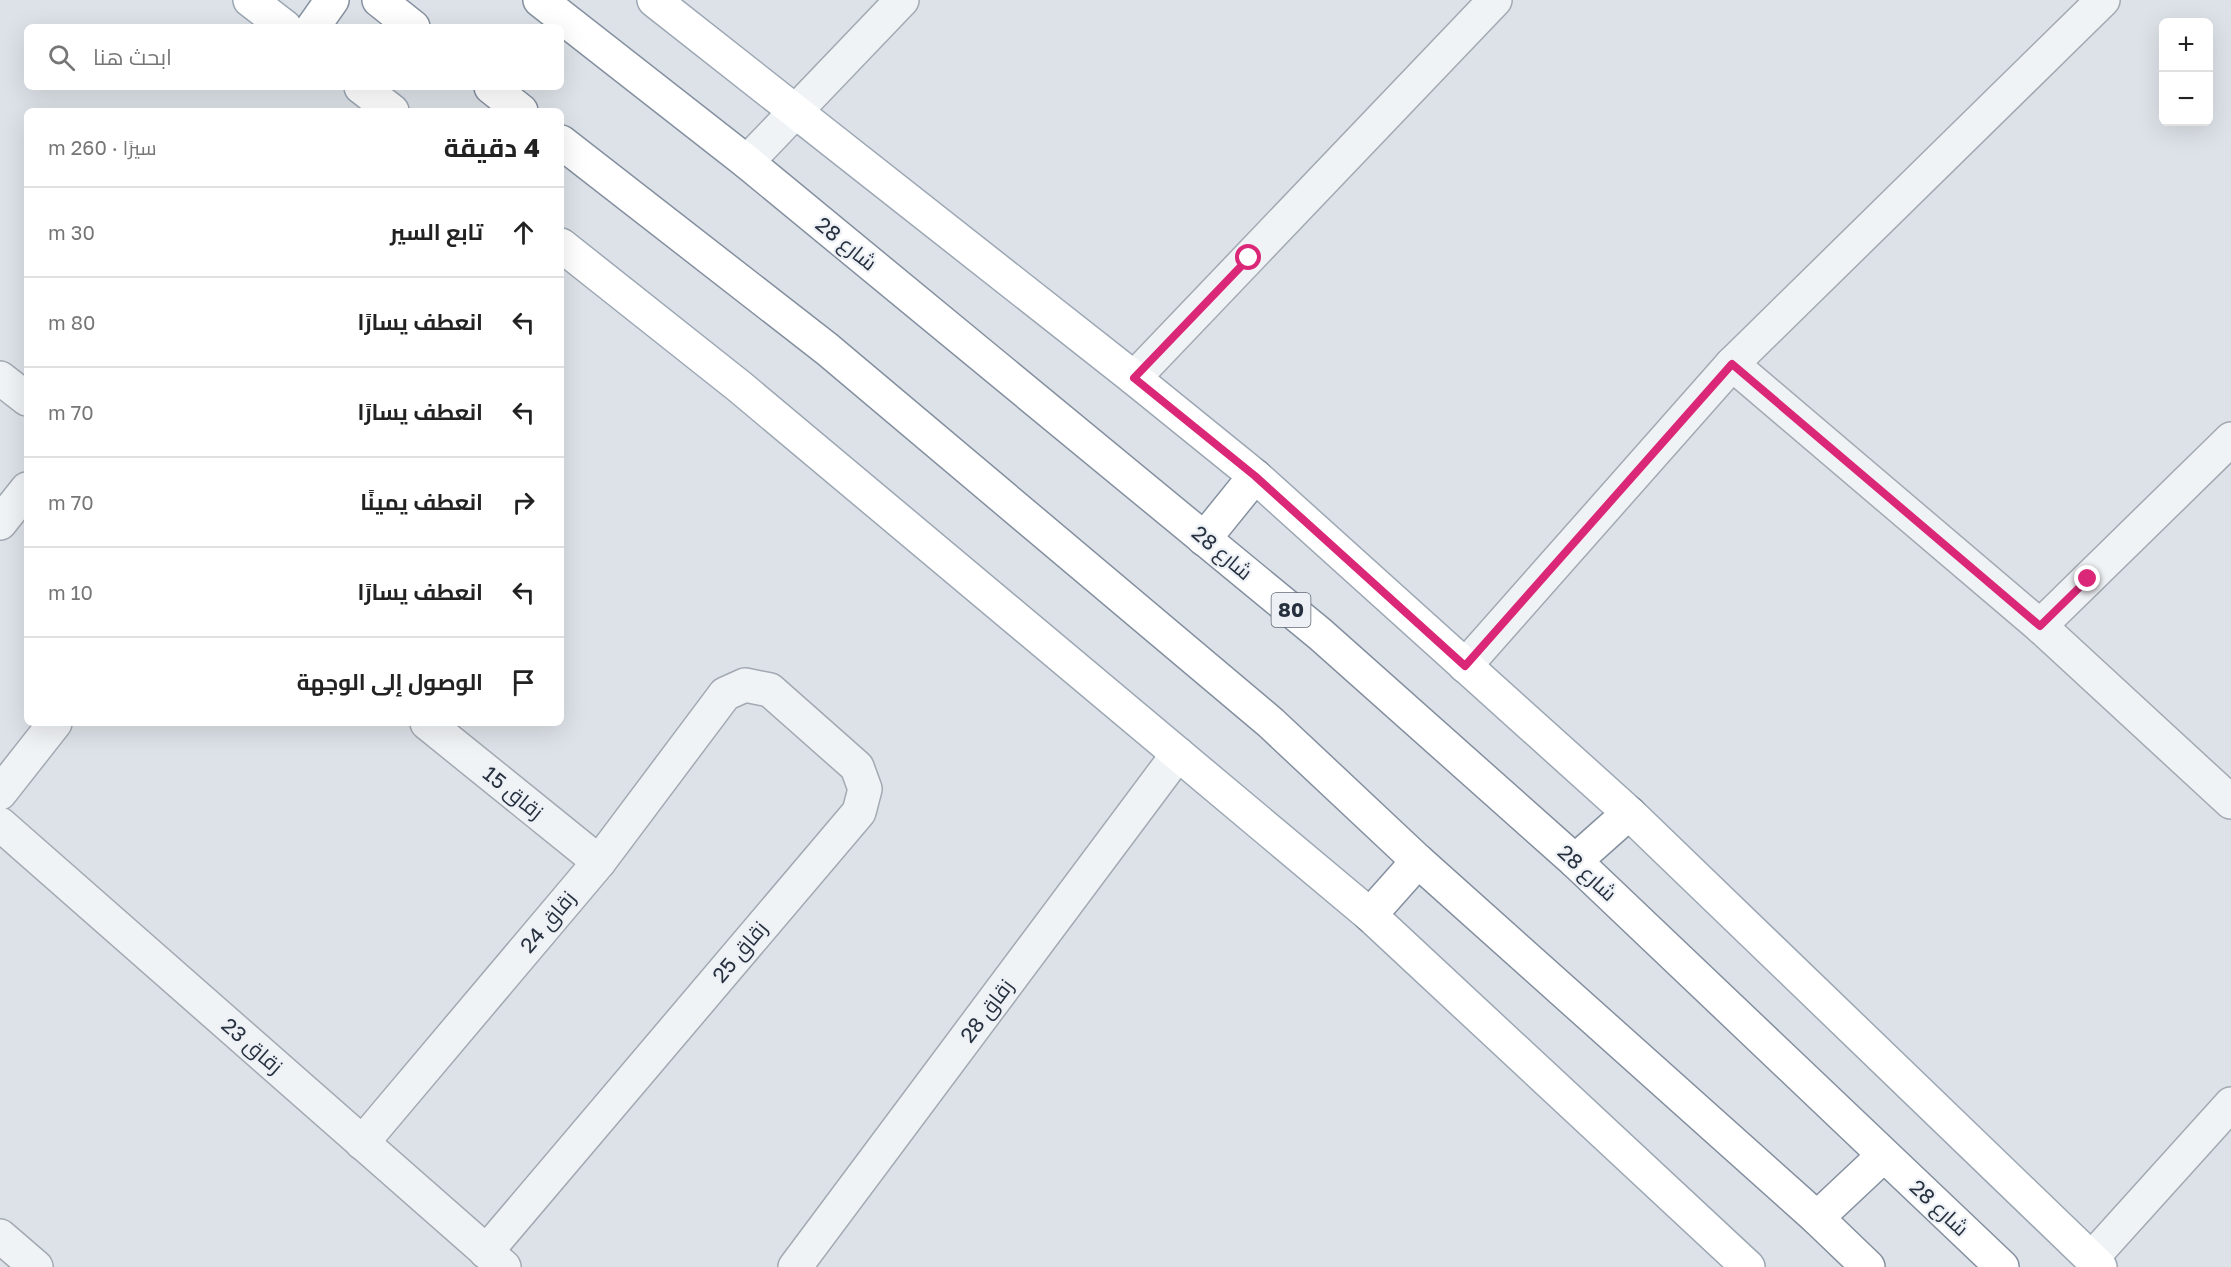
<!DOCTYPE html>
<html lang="ar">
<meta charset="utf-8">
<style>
:root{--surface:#fff;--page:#f6f6f6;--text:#222;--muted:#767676;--line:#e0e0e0}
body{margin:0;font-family:"Golos Text",Cairo,sans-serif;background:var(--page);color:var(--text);direction:rtl}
.controls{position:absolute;right:18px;top:18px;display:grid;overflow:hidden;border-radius:9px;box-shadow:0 6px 24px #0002}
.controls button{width:54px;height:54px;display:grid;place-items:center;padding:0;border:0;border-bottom:2px solid var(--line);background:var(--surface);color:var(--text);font:30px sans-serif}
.stop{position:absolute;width:18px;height:18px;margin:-14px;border:4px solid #db2777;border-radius:50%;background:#fff}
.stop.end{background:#db2777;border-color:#fff;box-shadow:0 2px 6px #0008}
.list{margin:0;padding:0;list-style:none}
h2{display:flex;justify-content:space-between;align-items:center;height:78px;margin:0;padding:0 24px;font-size:26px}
h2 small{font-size:20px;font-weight:400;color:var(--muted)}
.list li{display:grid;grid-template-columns:39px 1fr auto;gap:18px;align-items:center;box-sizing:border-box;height:90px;padding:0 24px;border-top:2px solid var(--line)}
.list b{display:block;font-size:22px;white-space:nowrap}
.list em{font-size:20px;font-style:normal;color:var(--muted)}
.icon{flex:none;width:33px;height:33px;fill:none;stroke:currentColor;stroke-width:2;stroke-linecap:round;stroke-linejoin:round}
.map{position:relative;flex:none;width:2231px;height:1267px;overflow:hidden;direction:ltr}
.search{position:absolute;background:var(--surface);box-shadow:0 6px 24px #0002;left:24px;top:24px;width:540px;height:66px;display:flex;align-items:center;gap:15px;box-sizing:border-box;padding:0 21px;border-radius:9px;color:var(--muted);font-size:22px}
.panel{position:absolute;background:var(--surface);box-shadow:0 6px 24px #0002;left:24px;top:108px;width:540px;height:618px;border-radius:9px;direction:rtl}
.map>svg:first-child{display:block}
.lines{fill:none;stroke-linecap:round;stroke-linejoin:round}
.minor-casing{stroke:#a2a9b2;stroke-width:36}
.major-casing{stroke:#9ca7b4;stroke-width:36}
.highway-casing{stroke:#84909f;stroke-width:36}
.minor{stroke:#f0f3f6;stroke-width:33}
.major{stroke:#fff;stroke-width:33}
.highway{stroke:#fff;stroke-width:33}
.route{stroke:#db2777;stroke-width:8}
.labels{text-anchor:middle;stroke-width:4.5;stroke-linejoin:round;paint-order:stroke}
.shield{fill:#edf1f5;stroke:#626a76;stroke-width:1.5}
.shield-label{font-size:20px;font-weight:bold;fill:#26303f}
.street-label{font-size:21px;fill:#26303f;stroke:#edf1f5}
</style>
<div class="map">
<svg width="2231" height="1267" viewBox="0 0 2231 1267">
<rect width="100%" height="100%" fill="#dde2e8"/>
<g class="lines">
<defs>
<g id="minor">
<polyline points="747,162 902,0"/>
<polyline points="1732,364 2040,626 2231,802"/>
<polyline points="0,378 27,399"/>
<polyline points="1134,378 1495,0"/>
<polyline points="0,523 27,489"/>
<polyline points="2040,626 2231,439"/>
<polyline points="1465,666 1732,364 2103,0"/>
<polyline points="427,723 599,862"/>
<polyline points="0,793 55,723"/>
<polyline points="0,824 504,1267"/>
<polyline points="362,1143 599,862 725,694 745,685 770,690 857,767 865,789 859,812 486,1252"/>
<polyline points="0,1236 36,1267"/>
<polyline points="2091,1259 2231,1104"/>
<polyline points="795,1267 1178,754"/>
</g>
<g id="major">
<polyline points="250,0 285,27"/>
<polyline points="654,0 1134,378 1255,476 1629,813 2100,1267"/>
<polyline points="361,87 392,111"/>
<polyline points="561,245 740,387 1370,915 1748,1267"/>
</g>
<g id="highway">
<polyline points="379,0 413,27"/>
<polyline points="540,0 747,162 1320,634 1575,861 2002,1267"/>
<polyline points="313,27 332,0"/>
<polyline points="491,87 521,111"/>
<polyline points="561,142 827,349 1271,723 1418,861 1817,1218 1868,1267"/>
<polyline points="1204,539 1255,476"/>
<polyline points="1575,861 1629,813"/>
<polyline points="1370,915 1418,861"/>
<polyline points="1817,1218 1883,1156"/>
</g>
</defs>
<!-- minor casing -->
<use href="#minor" class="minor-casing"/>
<!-- major casing -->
<use href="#major" class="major-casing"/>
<!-- highway casing -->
<use href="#highway" class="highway-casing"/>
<!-- minor -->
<use href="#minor" class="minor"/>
<!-- major -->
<use href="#major" class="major"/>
<!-- highway -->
<use href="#highway" class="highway"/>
</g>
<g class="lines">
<!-- route -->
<polyline class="route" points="1249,258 1134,378 1255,476 1465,666 1732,364 2040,626 2088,579"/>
</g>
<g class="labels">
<!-- shield labels -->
<rect class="shield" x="1271.5" y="593" width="39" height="34" rx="4.5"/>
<g class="shield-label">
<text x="1291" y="617">80</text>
</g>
<!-- street labels -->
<g class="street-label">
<text transform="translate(846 244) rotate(39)" y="7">شارع 28</text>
<text transform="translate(1222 553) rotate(40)" y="7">شارع 28</text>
<text transform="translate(513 793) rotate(39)" y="7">زقاق 15</text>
<text transform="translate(1587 873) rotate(43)" y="7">شارع 28</text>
<text transform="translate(548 922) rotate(-50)" y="7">زقاق 24</text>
<text transform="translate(740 952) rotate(-50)" y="7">زقاق 25</text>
<text transform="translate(987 1011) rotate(-53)" y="7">زقاق 28</text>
<text transform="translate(252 1046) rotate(41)" y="7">زقاق 23</text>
<text transform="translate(1939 1208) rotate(43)" y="7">شارع 28</text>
</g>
</g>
</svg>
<div class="controls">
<button>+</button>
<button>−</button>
</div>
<div class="stop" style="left:1249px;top:258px"></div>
<div class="stop end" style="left:2088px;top:579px"></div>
<div class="search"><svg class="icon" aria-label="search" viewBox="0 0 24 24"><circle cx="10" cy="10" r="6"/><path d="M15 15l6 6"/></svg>ابحث هنا</div>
<section class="panel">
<h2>4 دقيقة<small>سيرًا · 260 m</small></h2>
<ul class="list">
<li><svg class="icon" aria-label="ahead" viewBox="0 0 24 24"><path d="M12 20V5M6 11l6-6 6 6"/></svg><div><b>تابع السير</b></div><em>30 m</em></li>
<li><svg class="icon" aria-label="left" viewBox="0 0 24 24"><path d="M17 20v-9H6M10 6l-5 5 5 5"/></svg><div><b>انعطف يسارًا</b></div><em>80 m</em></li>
<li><svg class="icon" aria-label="left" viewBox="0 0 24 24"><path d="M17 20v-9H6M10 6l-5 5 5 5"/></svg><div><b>انعطف يسارًا</b></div><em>70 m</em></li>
<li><svg class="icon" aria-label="right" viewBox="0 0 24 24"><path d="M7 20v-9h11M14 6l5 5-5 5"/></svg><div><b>انعطف يمينًا</b></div><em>70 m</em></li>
<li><svg class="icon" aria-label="left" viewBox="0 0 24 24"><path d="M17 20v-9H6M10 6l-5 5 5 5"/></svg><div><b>انعطف يسارًا</b></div><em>10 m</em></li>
<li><svg class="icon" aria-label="arrive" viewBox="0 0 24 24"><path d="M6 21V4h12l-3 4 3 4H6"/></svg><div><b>الوصول إلى الوجهة</b></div></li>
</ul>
</section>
</div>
